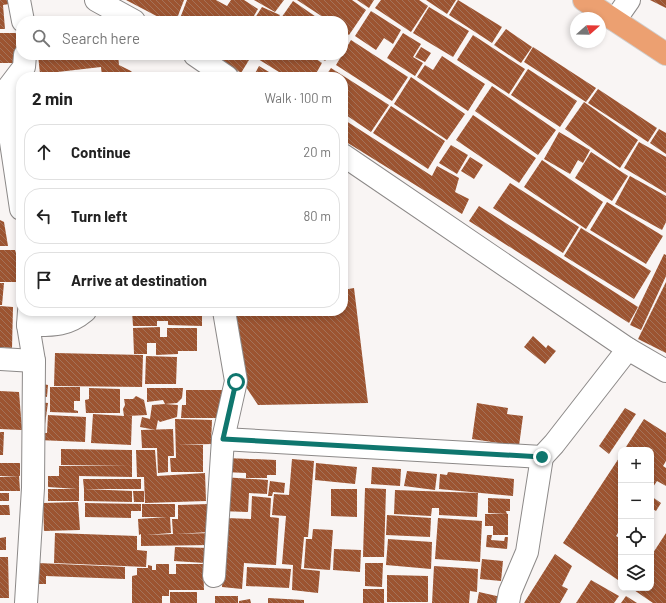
<!DOCTYPE html>
<meta charset="utf-8">
<style>
:root{--surface:#fff;--page:#f2f2f2;--text:#222;--muted:#767676;--line:#e0e0e0}
body{margin:0;font-family:Barlow,sans-serif;background:var(--page);color:var(--text)}
.controls{position:absolute;right:12px;bottom:12px;display:grid;overflow:hidden;border-radius:8px;box-shadow:0 2px 6px #0003}
.controls button{width:36px;height:36px;display:grid;place-items:center;padding:0;border:0;border-bottom:1px solid var(--line);background:var(--surface);color:var(--text);font:20px sans-serif}
.compass{position:absolute;left:570px;top:12px;width:36px;height:36px;border-radius:50%;background:var(--surface);box-shadow:0 2px 6px #0003;rotate:70deg}
.stop{position:absolute;width:12px;height:12px;margin:-9px;border:3px solid #0f766e;border-radius:50%;background:#fff}
.stop.end{background:#0f766e;border-color:#fff;box-shadow:0 1px 4px #0008}
.list{margin:0;padding:0;list-style:none}
h2{display:flex;justify-content:space-between;align-items:center;height:52px;margin:0;padding:0 16px;font-size:17px}
h2 small{font-size:13px;font-weight:400;color:var(--muted)}
.list li{display:grid;grid-template-columns:26px 1fr auto;gap:12px;align-items:center;box-sizing:border-box;height:56px;margin:0 8px 8px;padding:0 8px;border:1px solid var(--line);border-radius:16px}
.list b{display:block;font-size:15px;white-space:nowrap}
.list em{font-size:13px;font-style:normal;color:var(--muted)}
.icon{flex:none;width:22px;height:22px;fill:none;stroke:currentColor;stroke-width:2;stroke-linecap:round;stroke-linejoin:round}
.map{position:relative;flex:none;width:666px;height:603px;overflow:hidden}
.search{position:absolute;background:var(--surface);box-shadow:0 2px 6px #0003;left:16px;top:16px;width:332px;height:44px;display:flex;align-items:center;gap:10px;box-sizing:border-box;padding:0 14px;border-radius:16px;color:var(--muted);font-size:15px}
.panel{position:absolute;background:var(--surface);box-shadow:0 2px 6px #0003;left:16px;top:72px;width:332px;height:244px;border-radius:16px}
.map>svg:first-child{display:block}
.building{fill:url(#building-back-hatch)}
.lines{fill:none;stroke-linecap:round;stroke-linejoin:round}
.minor-casing{stroke:#8c8988;stroke-width:24}
.major-casing{stroke:#cfcfcf;stroke-width:24}
.minor{stroke:#fff;stroke-width:22}
.major{stroke:#eca071;stroke-width:22}
.route{stroke:#0f766e;stroke-width:5}
</style>
<div class="map">
<svg width="666" height="603" viewBox="0 0 666 603">
<defs>
<pattern id="building-back-hatch" width="6" height="6" patternUnits="userSpaceOnUse"><rect width="6" height="6" fill="#9c5431"/><path d="M-1 5l2 2M0 0l6 6M5-1l2 2" fill="none" stroke="#a47259"/></pattern>
</defs>
<rect width="100%" height="100%" fill="#f9f5f4"/>
<!-- building -->
<g class="building">
<polygon points="0,0 10,0 9,4 3,5 5,29 0,29"/>
<polygon points="126,0 184,0 176,21 166,21"/>
<polygon points="187,0 216,0 227,6 231,0 244,0 258,9 251,21 179,21"/>
<polygon points="254,0 284,0 275,12"/>
<polygon points="297,0 352,0 366,10 349,35 343,30 343,21 329,21"/>
<polygon points="357,0 374,0 369,8"/>
<polygon points="381,0 419,0 428,6 411,32 375,8"/>
<polygon points="426,0 456,0 447,14"/>
<polygon points="458,0 502,27 492,43 449,15"/>
<polygon points="650,0 666,0 666,8"/>
<polygon points="293,1 322,21 279,21"/>
<polygon points="262,7 280,15 277,21 253,21"/>
<polygon points="429,7 469,31 453,57 413,33"/>
<polygon points="371,11 401,30 393,44 384,38 376,50 355,36"/>
<polygon points="506,29 532,47 521,63 494,45"/>
<rect x="0" y="33" width="21" height="30"/>
<polygon points="403,33 421,44 413,57 423,63 415,76 387,58"/>
<polygon points="473,35 525,69 509,94 457,60"/>
<polygon points="351,40 408,77 392,101 336,65"/>
<polygon points="421,47 431,53 425,62 415,57"/>
<polygon points="533,47 596,88 586,102 524,62"/>
<polygon points="38,55 118,55 119,65 131,71 137,77 102,77 101,67 40,74"/>
<polygon points="226,55 238,55 249,60 241,73 223,61"/>
<polygon points="254,55 310,55 322,63 314,77 278,77 276,76 279,72 253,56"/>
<polygon points="316,55 330,55 325,61"/>
<polygon points="442,56 485,84 468,111 417,77 425,65 433,70"/>
<polygon points="259,66 274,75 277,77 253,77"/>
<polygon points="331,68 389,105 371,132 343,113 343,77 325,77"/>
<polygon points="528,69 577,101 560,127 511,95"/>
<rect x="24" y="74" width="26" height="3"/>
<polygon points="70,74 70,77 56,77 56,75"/>
<polygon points="411,77 465,114 447,140 394,104"/>
<polygon points="492,86 556,130 538,155 475,111"/>
<polygon points="598,89 657,128 648,142 588,103"/>
<rect x="10" y="98" width="11" height="22"/>
<polygon points="584,102 638,140 620,168 565,129"/>
<polygon points="391,106 445,141 428,169 373,133"/>
<polygon points="473,115 536,158 519,183 456,140"/>
<polygon points="343,119 432,176 437,166 459,178 455,192 469,199 462,214 343,140"/>
<polygon points="659,129 666,133 666,154 650,143"/>
<polygon points="559,132 590,150 583,163 578,160 570,174 544,159"/>
<polygon points="639,142 666,157 666,193 624,168"/>
<polygon points="451,145 468,155 457,174 439,163"/>
<polygon points="591,152 628,176 612,201 575,178"/>
<polygon points="470,157 483,165 474,179 461,171"/>
<polygon points="542,160 603,202 586,229 524,187"/>
<polygon points="630,176 666,196 666,222 662,230 615,204"/>
<polygon points="510,183 579,227 563,253 493,208"/>
<polygon points="607,202 663,236 646,264 590,230"/>
<polygon points="479,206 638,307 629,323 469,221"/>
<polygon points="0,220 4,222 8,246 0,246"/>
<polygon points="581,228 651,271 634,299 564,256"/>
<polygon points="0,250 15,250 21,269 21,282 0,282"/>
<polygon points="664,254 666,255 666,276 641,330 630,325"/>
<polygon points="666,282 666,353 638,339"/>
<polygon points="0,283 4,283 2,305 0,305"/>
<polygon points="354,288 368,403 258,405 240,378 233,311 343,311 343,290"/>
<polygon points="0,306 13,307 12,348 0,347"/>
<polygon points="31,311 63,311 61,315 47,314 45,322"/>
<polygon points="132,311 202,311 202,326 168,325 168,321 157,321 157,326 133,326"/>
<polygon points="160,327 160,337 167,337 167,328 197,328 197,351 178,351 178,354 156,355 156,343 147,343 147,354 134,354 133,328"/>
<polygon points="533,336 546,348 548,345 556,351 545,364 524,347"/>
<polygon points="55,353 143,355 142,387 54,386"/>
<polygon points="146,356 177,357 176,384 145,384"/>
<polygon points="38,383 48,385 47,397 37,395"/>
<polygon points="50,387 80,387 80,401 74,401 74,410 78,411 78,413 50,412"/>
<polygon points="89,388 120,389 120,413 86,413 85,400 89,399"/>
<polygon points="147,388 183,388 182,398 177,403 165,404 178,405 177,417 160,422 158,420 156,430 140,427 142,417 150,419 152,405 165,404 163,400 147,402"/>
<polygon points="186,390 225,390 225,418 181,418 182,405 186,405"/>
<polygon points="0,391 19,392 22,430 0,429"/>
<polygon points="136,396 144,400 147,415 127,416 132,416 131,445 91,443 93,414 124,416 123,409 125,405 124,399 133,399"/>
<polygon points="39,402 48,403 45,424 39,423"/>
<polygon points="477,403 508,408 507,414 523,416 519,446 472,439"/>
<polygon points="625,408 636,414 609,454 599,446"/>
<polygon points="48,415 86,417 85,442 38,440 38,433 47,433"/>
<polygon points="175,419 212,420 211,444 178,445 203,445 203,472 171,472 170,458 176,458"/>
<polygon points="644,419 666,433 666,461 663,466 666,468 666,486 657,481 651,490 651,450 624,450"/>
<polygon points="173,429 174,456 168,456 168,472 158,473 157,448 142,448 141,430"/>
<polygon points="0,432 4,432 3,455 0,455"/>
<polygon points="61,449 132,450 132,477 79,476 79,501 48,501 48,489 77,489 48,487 48,476 59,476 59,466 129,466 61,465"/>
<polygon points="136,450 155,450 157,476 205,473 206,501 145,503 144,477 137,477"/>
<polygon points="621,455 621,528 616,536 621,539 621,582 563,543"/>
<polygon points="226,458 276,460 276,475 267,475 267,478 246,478 246,473 225,472"/>
<polygon points="292,459 314,461 308,537 304,537 301,569 320,571 318,593 292,590 293,565 282,564 286,516 272,515 274,494 289,495"/>
<rect x="0" y="463" width="20" height="13"/>
<polygon points="316,463 357,467 355,484 315,480"/>
<polygon points="372,467 401,469 400,486 371,484"/>
<polygon points="407,471 437,474 435,490 404,486"/>
<polygon points="448,472 514,479 513,496 439,489 440,474 447,475"/>
<polygon points="19,476 20,491 0,491 0,477"/>
<polygon points="222,477 268,480 267,494 249,493 248,512 220,511"/>
<polygon points="83,479 141,479 141,489 84,489"/>
<polygon points="270,481 285,483 284,493 273,492 272,496 268,496"/>
<polygon points="365,488 386,489 384,557 363,557"/>
<polygon points="84,489 132,491 132,502 84,501"/>
<polygon points="331,489 357,489 357,517 331,516"/>
<polygon points="395,490 478,493 477,517 439,515 439,508 432,508 431,516 394,514"/>
<polygon points="133,491 144,491 144,502 134,502"/>
<rect x="0" y="493" width="9" height="8"/>
<polygon points="252,496 271,498 270,517 279,518 276,565 244,563 242,589 222,587 226,518 251,519"/>
<polygon points="651,496 661,503 656,511 651,508"/>
<polygon points="488,498 510,499 510,511 506,511 507,514 488,513"/>
<polygon points="78,502 80,530 44,531 43,503"/>
<polygon points="85,503 141,504 141,511 131,511 131,518 85,517"/>
<polygon points="142,504 175,504 175,517 170,517 171,533 146,535 173,534 172,519 178,519 178,505 209,504 210,532 175,534 211,533 211,545 141,546 141,534 139,535 138,519 167,517 142,517"/>
<polygon points="0,505 9,505 10,515 0,515"/>
<polygon points="485,514 508,514 508,535 493,535 493,526 485,526"/>
<polygon points="387,515 431,518 430,537 386,535"/>
<polygon points="438,518 482,521 480,562 435,559"/>
<polygon points="313,529 333,530 330,570 304,568 306,539 312,539"/>
<polygon points="55,533 137,536 137,550 147,551 146,567 54,563"/>
<polygon points="666,533 666,603 653,603 631,588 651,588 651,556"/>
<polygon points="487,535 492,535 491,540 504,541 505,537 508,537 507,549 486,547"/>
<polygon points="6,537 6,550 0,550 0,538"/>
<polygon points="388,539 432,542 431,569 386,565"/>
<polygon points="175,547 209,548 205,563 174,561"/>
<polygon points="334,549 361,550 360,572 333,570"/>
<polygon points="555,554 572,566 562,586 568,589 560,603 524,603"/>
<polygon points="0,557 8,557 9,598 0,598"/>
<polygon points="482,559 503,561 501,581 480,579"/>
<polygon points="38,563 125,567 125,579 46,576 46,584 37,584"/>
<polygon points="365,563 383,563 382,587 365,586"/>
<polygon points="156,564 169,564 169,574 176,574 176,564 203,564 204,590 169,590 169,596 162,596 162,603 132,603 132,576 137,575 137,568 148,568 148,565 152,566 152,570 156,570"/>
<polygon points="434,566 478,569 477,592 470,591 469,603 432,603"/>
<polygon points="247,567 291,569 289,588 246,586"/>
<polygon points="387,575 428,576 428,602 387,602"/>
<polygon points="591,580 619,596 614,603 576,603"/>
<rect x="363" y="589" width="21" height="14"/>
<rect x="170" y="592" width="27" height="11"/>
<polygon points="479,592 501,597 500,603 477,603"/>
<rect x="215" y="596" width="23" height="7"/>
<polygon points="626,596 637,603 621,603"/>
<polygon points="268,598 304,600 304,603 268,603"/>
<polygon points="250,599 251,603 239,603 239,601"/>
</g>
<g class="lines">
<defs>
<g id="minor">
<polyline points="19,0 23,21"/>
<polyline points="96,0 134,21"/>
<polyline points="615,20 629,0"/>
<polyline points="195,55 227,77"/>
<polyline points="343,155 628,349 666,371"/>
<polyline points="21,209 7,115 8,88 24,67 25,55"/>
<path d="M28,325C50,325 66,327 85,311"/>
<polyline points="0,359 34,361"/>
<polyline points="223,439 236,381 224,311"/>
<polyline points="214,576 223,439 542,457 554,444 628,349"/>
<polyline points="26,603 33,488 34,361 28,325 29,311"/>
<polyline points="508,603 510,592 527,552 542,457"/>
</g>
<polyline id="major" points="584,0 666,54"/>
</defs>
<!-- minor casing -->
<use href="#minor" class="minor-casing"/>
<!-- major casing -->
<use href="#major" class="major-casing"/>
<!-- minor -->
<use href="#minor" class="minor"/>
<!-- major -->
<use href="#major" class="major"/>
</g>
<g class="lines">
<!-- route -->
<polyline class="route" points="236,382 223,439 542,457"/>
</g>
</svg>
<div class="controls">
<button>+</button>
<button>−</button>
<button><svg class="icon" aria-label="locate" viewBox="0 0 24 24"><circle cx="12" cy="12" r="6"/><path d="M12 2v4M12 18v4M2 12h4M18 12h4"/></svg></button>
<button><svg class="icon" aria-label="layers" viewBox="0 0 24 24"><path d="M12 4l9 5-9 5-9-5zM3 14l9 5 9-5"/></svg></button>
</div>
<svg class="compass" viewBox="-18 -18 36 36"><path d="M0-13l5 13h-10z" fill="#e53935"/><path d="M0 13l5-13h-10z" fill="#767676"/></svg>
<div class="stop" style="left:236px;top:382px"></div>
<div class="stop end" style="left:542px;top:457px"></div>
<div class="search"><svg class="icon" aria-label="search" viewBox="0 0 24 24"><circle cx="10" cy="10" r="6"/><path d="M15 15l6 6"/></svg>Search here</div>
<section class="panel">
<h2>2 min<small>Walk · 100 m</small></h2>
<ul class="list">
<li><svg class="icon" aria-label="ahead" viewBox="0 0 24 24"><path d="M12 20V5M6 11l6-6 6 6"/></svg><div><b>Continue</b></div><em>20 m</em></li>
<li><svg class="icon" aria-label="left" viewBox="0 0 24 24"><path d="M17 20v-9H6M10 6l-5 5 5 5"/></svg><div><b>Turn left</b></div><em>80 m</em></li>
<li><svg class="icon" aria-label="arrive" viewBox="0 0 24 24"><path d="M6 21V4h12l-3 4 3 4H6"/></svg><div><b>Arrive at destination</b></div></li>
</ul>
</section>
</div>
